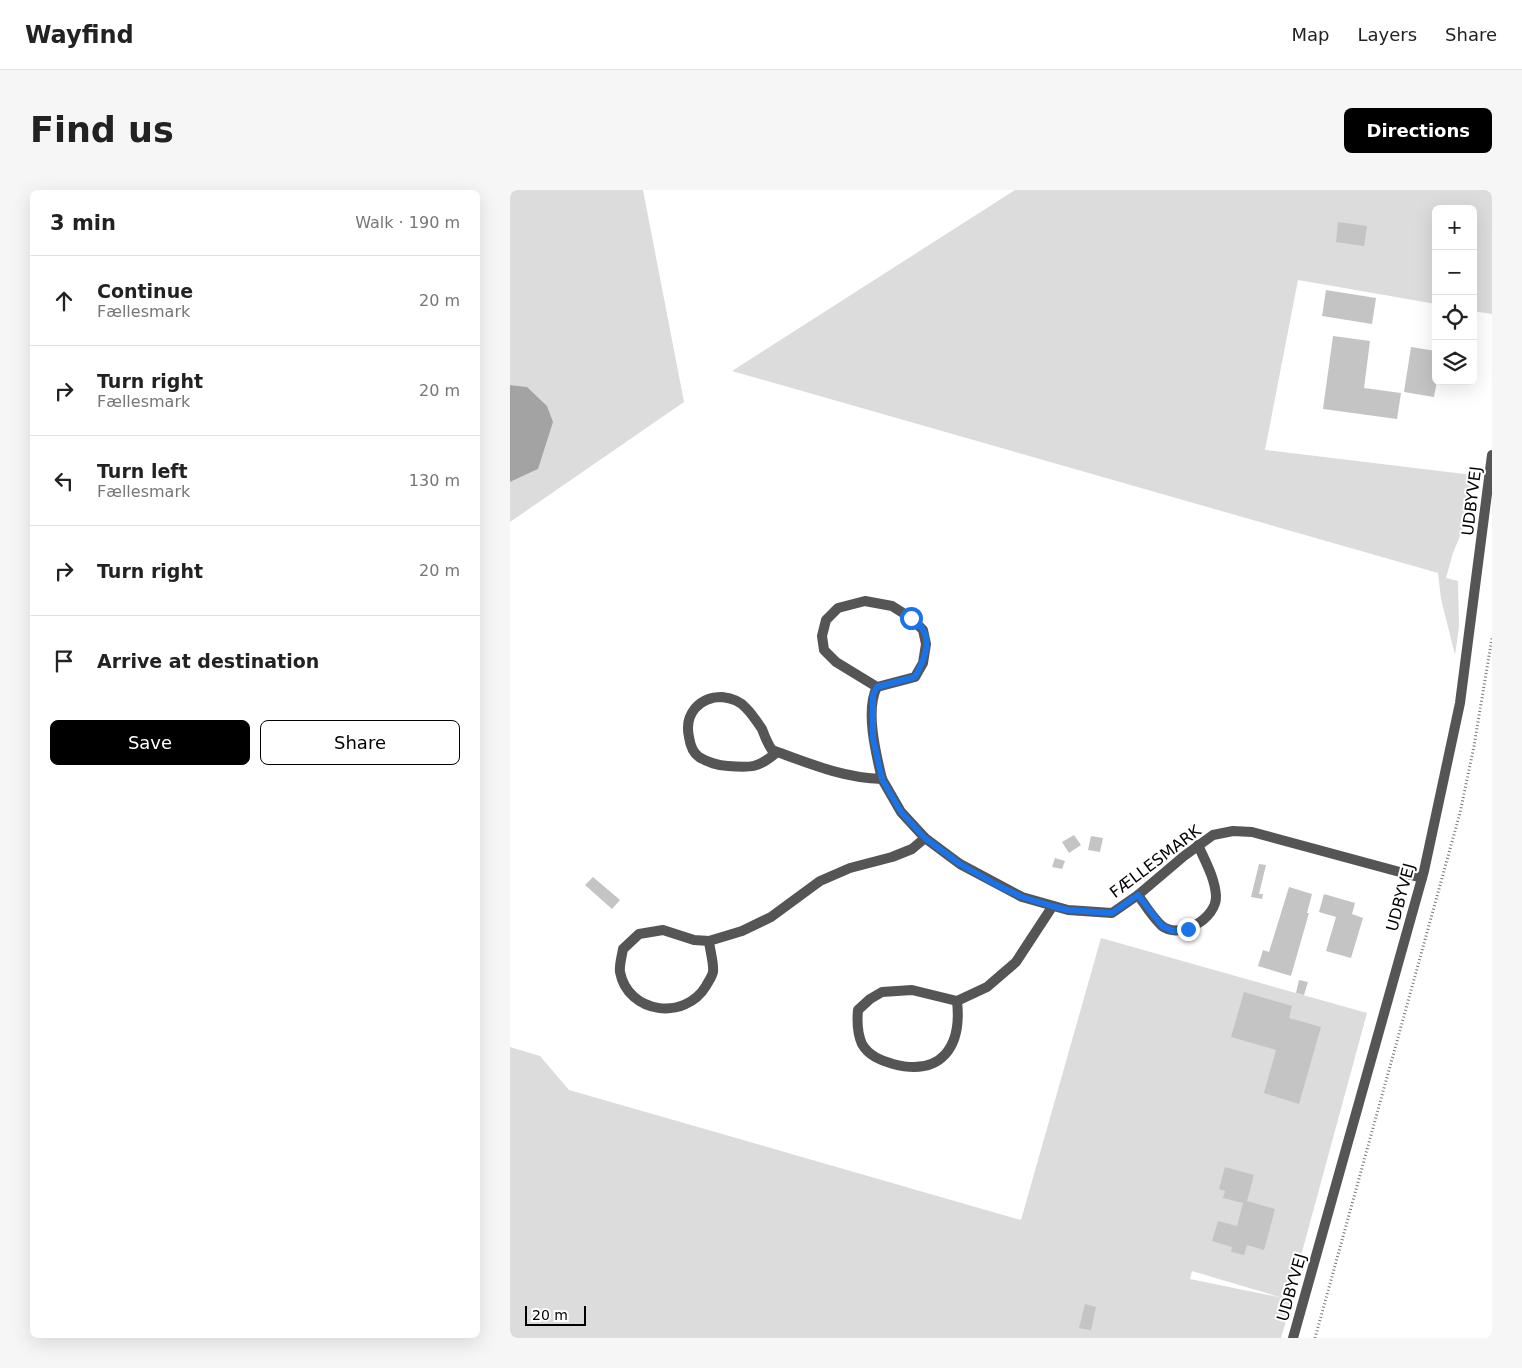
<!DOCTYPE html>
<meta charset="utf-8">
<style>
:root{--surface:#fff;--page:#f6f6f6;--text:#222;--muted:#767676;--line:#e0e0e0;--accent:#000}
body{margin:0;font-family:"DejaVu Sans",sans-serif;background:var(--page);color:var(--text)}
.controls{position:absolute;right:15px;top:15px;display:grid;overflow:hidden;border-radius:8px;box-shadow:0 5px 20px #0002}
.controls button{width:45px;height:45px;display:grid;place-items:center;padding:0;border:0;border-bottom:1px solid var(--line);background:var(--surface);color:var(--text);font:25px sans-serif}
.scale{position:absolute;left:15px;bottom:12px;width:61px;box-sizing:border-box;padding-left:5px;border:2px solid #000;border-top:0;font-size:14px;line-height:18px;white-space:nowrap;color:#000;-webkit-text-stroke:4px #fff;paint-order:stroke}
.stop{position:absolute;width:15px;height:15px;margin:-11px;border:4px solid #1a73e8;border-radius:50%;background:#fff}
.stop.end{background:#1a73e8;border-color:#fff;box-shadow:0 1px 5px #0008}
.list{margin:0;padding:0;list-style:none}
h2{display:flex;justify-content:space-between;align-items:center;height:65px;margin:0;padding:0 20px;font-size:21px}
h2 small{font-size:16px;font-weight:400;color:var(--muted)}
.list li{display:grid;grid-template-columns:32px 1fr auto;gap:15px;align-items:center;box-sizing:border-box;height:90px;padding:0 20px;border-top:1px solid var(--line)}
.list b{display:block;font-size:19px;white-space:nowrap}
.list p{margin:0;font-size:16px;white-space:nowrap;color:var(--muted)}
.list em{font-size:16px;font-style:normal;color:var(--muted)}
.actions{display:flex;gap:10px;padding:15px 20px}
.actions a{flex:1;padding:11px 0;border:1px solid var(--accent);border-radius:8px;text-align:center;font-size:18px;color:var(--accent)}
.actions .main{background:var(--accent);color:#fff}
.icon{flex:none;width:28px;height:28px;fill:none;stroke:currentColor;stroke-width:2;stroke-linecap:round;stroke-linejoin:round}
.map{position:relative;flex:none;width:982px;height:1148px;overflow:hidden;border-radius:8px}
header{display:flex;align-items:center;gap:30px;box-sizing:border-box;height:70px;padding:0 25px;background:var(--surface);border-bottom:1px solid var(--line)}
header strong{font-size:24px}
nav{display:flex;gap:28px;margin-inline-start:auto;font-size:18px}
.intro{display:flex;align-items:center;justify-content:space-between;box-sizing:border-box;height:120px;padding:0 30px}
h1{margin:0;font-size:35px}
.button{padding:12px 22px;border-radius:8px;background:var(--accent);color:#fff;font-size:18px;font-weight:700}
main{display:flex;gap:30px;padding:0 30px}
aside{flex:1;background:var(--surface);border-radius:8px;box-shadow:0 5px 20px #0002}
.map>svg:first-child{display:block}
.green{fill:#dcdcdc;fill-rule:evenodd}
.water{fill:#a3a3a3}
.building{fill:#c4c4c4}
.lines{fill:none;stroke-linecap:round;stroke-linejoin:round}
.path{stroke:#777;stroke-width:3;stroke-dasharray:1 2.5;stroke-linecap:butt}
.service{stroke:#555;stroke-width:10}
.minor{stroke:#555;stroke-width:10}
.tertiary{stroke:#555;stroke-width:10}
.route{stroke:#1a73e8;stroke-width:6}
.labels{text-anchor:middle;stroke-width:4;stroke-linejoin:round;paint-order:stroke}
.street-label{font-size:16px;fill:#000;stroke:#fff}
</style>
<header>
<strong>Wayfind</strong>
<nav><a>Map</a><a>Layers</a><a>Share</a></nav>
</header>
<div class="intro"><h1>Find us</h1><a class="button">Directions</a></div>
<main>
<aside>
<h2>3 min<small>Walk · 190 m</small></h2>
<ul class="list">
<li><svg class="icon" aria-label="ahead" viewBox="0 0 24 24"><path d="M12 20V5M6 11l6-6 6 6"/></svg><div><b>Continue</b><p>Fællesmark</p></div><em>20 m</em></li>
<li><svg class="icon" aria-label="right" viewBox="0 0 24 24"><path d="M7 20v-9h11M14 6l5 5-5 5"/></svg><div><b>Turn right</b><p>Fællesmark</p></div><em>20 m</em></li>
<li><svg class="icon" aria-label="left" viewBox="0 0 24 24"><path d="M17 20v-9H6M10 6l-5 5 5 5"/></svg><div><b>Turn left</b><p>Fællesmark</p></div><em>130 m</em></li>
<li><svg class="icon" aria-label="right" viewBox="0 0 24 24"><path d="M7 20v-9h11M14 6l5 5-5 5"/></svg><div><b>Turn right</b></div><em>20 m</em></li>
<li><svg class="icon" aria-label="arrive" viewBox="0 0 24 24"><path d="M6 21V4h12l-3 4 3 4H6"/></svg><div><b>Arrive at destination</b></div></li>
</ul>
<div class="actions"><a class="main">Save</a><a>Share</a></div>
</aside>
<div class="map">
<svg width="982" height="1148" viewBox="0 0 982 1148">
<rect width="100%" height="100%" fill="#fff"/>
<!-- green -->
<g class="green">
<polygon points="0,0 133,0 174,212 0,332 0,292 28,279 17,197 0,195"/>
<polygon points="505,0 982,0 982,124 963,121 963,19 926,19 926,114 788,90 755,260 963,285 957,329 943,363 936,388 948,391 949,437 945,465 931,409 928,383 222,181"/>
<path d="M591,748L857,823L779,1110L782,1111L771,1148H0V857L30,866L59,900L511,1030ZM682,1081L773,1108L680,1089Z"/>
</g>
<!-- water -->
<polygon class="water" points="0,195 17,197 37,216 43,232 28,279 0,292"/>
<!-- building -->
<g class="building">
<polygon points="828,32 857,36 854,56 826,52"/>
<polygon points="816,100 866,108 862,134 812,126"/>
<polygon points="823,146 860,151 854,198 891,203 887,229 813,219"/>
<polygon points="901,157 926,161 927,191 924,207 894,202"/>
<polygon points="564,645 571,655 559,663 552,652"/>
<polygon points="581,646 593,648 590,662 578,660"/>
<polygon points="545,668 555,671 552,679 542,677"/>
<polygon points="749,674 756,675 749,704 753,704 752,709 741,707"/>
<polygon points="83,687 110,710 102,719 75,695"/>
<polygon points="779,697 802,704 797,723 799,723 781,786 748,776 753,760 759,762"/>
<polygon points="814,704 845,713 842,724 853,728 841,768 816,761 826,727 809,722"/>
<polygon points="789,790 798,792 794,805 786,803"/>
<polygon points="734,802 782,816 779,828 811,837 789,914 754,903 766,860 721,847"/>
<polygon points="715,977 744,985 737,1011 765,1019 754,1060 737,1055 734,1065 721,1062 722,1057 702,1051 708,1031 727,1036 733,1013 713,1008 715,1001 709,999"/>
<polygon points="575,1114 586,1117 581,1140 569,1138"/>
</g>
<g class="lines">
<!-- path -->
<polyline class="path" points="805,1148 950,623 964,556 982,448"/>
<!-- service -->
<g class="service">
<path d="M267,562C249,578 241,578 218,576C209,576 197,572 189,567C182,562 180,554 179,547C174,524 189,507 212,507C221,508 230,511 236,518C241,523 248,533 252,539C255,547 257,553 262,560C298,573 333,588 372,589C366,564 355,520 367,497L405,487L413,473L416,454L413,440L401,428L382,416L355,411L328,418L316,430L312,446L314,460L326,472L367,497"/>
<path d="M628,705C635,715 643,728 652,736C670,750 707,728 706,706C705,688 695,671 688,655"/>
<path d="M199,751C200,761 204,773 203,782C202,787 198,792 196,796C175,831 118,824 110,782C109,775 112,766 113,759L129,744L153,740L184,750L199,751L232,741L261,727L310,691L340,678L382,667L402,659L415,648"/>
<path d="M447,811C452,856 432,887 383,874C370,870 359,866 352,854C347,843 347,831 348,820L360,809L372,802L402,800L447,811L477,797L506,772L542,717"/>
</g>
<!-- minor -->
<polyline class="minor" points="372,589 391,622 415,648 450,674 512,707 558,720 602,723 628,705 674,666 703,645 723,641 742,642 912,688"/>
<!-- tertiary -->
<polyline class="tertiary" points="783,1148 914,681 950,513 982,265"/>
</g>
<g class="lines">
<!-- route -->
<path class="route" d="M401,428C405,431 411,435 413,440C422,454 412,474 405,487L367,497L363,505V548L372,589L391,622L415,648L450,674L487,695L512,707L542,716L558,720L602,723L628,705L652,736L663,741L678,739"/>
</g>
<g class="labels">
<!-- street labels -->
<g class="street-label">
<text transform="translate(961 311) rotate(-83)" y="6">UDBYVEJ</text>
<text transform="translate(645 671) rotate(-37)" y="6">FÆLLESMARK</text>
<text transform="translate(890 707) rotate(-75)" y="6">UDBYVEJ</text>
<text transform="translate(781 1097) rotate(-74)" y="6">UDBYVEJ</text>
</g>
</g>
</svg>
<div class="controls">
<button>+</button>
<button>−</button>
<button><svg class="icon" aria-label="locate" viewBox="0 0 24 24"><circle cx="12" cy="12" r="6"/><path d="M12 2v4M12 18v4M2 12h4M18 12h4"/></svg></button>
<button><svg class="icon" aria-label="layers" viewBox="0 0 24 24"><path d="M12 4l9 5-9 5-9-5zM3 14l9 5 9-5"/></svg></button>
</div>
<div class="scale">20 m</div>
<div class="stop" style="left:401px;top:428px"></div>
<div class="stop end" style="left:678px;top:739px"></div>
</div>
</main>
